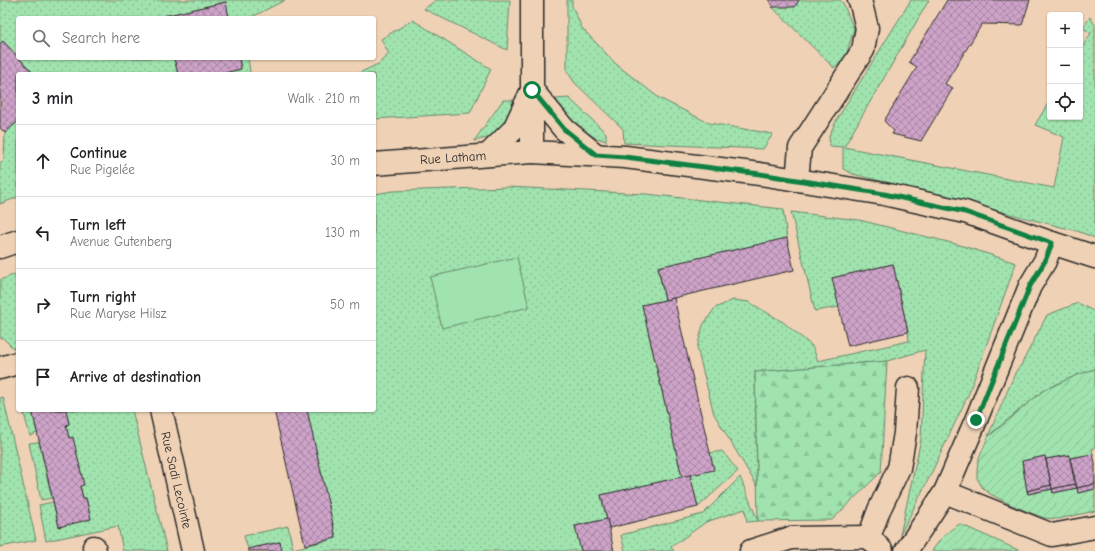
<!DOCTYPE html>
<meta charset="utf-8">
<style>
:root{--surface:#fff;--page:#f2f2f2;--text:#202124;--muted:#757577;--line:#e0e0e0}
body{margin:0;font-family:"Comic Neue",sans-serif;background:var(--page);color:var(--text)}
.controls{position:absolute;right:12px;top:12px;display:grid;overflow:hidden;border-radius:4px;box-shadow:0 1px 3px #0004}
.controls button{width:36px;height:36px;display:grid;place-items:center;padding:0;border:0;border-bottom:1px solid var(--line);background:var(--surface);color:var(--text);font:20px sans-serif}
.stop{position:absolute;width:12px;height:12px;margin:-9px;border:3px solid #0b8043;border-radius:50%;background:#fff}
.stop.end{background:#0b8043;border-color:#fff;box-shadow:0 1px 4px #0008}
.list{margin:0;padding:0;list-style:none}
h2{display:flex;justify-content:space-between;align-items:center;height:52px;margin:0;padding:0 16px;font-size:17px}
h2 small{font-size:13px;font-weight:400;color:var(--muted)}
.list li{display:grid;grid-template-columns:26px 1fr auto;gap:12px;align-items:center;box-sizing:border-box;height:72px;padding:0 16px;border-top:1px solid var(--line)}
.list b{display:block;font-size:15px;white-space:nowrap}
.list p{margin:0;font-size:13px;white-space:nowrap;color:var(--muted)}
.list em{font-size:13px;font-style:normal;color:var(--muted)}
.icon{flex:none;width:22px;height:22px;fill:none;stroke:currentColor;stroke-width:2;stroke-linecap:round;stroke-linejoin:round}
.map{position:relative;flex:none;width:1095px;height:551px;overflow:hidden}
.search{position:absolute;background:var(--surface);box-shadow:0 1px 3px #0004;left:16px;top:16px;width:360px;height:44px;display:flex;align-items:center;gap:10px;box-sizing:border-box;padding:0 14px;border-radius:4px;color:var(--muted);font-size:15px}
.panel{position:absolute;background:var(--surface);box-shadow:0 1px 3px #0004;left:16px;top:72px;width:360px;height:340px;border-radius:4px}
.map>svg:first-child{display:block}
.grass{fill:url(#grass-dots);stroke:#66876c}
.forest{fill:url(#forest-firs);stroke:#66876c}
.park{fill:#a0e3ae;stroke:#66876c}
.garden{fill:url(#garden-furrows);stroke:#66876c}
.building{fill:url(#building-cross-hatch);stroke:#2b2b2b}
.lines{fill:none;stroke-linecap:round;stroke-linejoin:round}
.minor-casing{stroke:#2b2b2b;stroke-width:25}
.tertiary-casing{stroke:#2b2b2b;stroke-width:25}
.secondary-casing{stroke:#2b2b2b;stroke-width:25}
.minor{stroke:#efd2b5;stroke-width:22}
.tertiary{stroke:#efd2b5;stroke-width:22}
.secondary{stroke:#efd2b5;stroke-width:22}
.route{stroke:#0b8043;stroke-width:5}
.labels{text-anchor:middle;stroke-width:3;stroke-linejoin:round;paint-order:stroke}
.street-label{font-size:13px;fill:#2b2b2b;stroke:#efd2b5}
</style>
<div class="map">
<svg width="1095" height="551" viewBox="0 0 1095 551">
<defs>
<pattern id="grass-dots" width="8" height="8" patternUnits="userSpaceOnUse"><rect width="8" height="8" fill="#a0e3ae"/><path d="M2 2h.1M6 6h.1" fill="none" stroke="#8ac396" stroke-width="1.8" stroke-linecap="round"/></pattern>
<pattern id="forest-firs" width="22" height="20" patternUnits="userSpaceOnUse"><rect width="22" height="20" fill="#a0e3ae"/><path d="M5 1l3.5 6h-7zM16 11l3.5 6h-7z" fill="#8ac396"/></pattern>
<pattern id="garden-furrows" width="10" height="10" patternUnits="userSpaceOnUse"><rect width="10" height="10" fill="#a0e3ae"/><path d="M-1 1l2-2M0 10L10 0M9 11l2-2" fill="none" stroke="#8ac396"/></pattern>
<pattern id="building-cross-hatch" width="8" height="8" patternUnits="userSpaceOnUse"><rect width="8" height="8" fill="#cda3c8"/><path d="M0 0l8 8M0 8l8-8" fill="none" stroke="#a785a3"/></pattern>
</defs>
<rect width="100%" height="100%" fill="#efd2b5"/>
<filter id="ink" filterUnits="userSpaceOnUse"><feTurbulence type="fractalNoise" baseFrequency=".025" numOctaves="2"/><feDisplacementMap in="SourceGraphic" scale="8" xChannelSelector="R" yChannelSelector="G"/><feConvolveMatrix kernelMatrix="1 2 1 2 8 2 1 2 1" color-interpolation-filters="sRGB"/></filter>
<g filter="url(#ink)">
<!-- grass -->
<g class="grass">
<polygon points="0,0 285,0 250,18 229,18 225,2 164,16 164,18 18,18 18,57 3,41 0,44"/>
<polygon points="436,0 510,0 507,50 424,9"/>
<polygon points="567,0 572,0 572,6 582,28 616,64 659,98 709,123 773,134 763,149 624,143 623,129 574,82 567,71"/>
<polygon points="799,0 840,0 843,3 854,29 845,59 834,68 772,7"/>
<polygon points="911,0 929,0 844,147 1054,188 1064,137 1035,125 1050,100 1050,117 1080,117 1080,51 1091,33 1083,28 1090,17 1095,25 1095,238 1077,231 853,174 843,169 843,147 830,146 829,136 837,119"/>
<polygon points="413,20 491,69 470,113 374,119 374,74 357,74 378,64 389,54 381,39"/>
<polygon points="19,58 174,58 178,74 34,74"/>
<polygon points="239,58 248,58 250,72 252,74 220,74 241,69"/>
<path d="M569,98L606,133V141C600,139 593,137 588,134C575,126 560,113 556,99Z"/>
<polygon points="503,100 513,100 513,108 509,120 491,137 474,141"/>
<polygon points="18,121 18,197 0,204 0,163 4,159 5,133"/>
<polygon points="508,187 646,194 783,209 787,238 658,268 665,300 642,305 682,477 601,495 607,519 575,526 581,551 282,551 280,542 248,549 244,536 288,526 293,549 336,538 307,410 374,410 374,194 393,191"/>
<polygon points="791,212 859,220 960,245 1016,263 969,393 930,476 900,535 921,439 925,350 887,361 755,372 757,486 714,414 697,348 703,325 715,308 733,300 749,302 783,322 812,346 818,361 909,341 908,332 893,264 832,278 839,307 815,311"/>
<polygon points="18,273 18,350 13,348 3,338 0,338 0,280"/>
<polygon points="1078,303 1095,312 1095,369 1077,375 1044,390 988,436 1016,371 1021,365 1047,315"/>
<polygon points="3,397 36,540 0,547 0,398"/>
<polygon points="23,410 32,410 37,433 30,436"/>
<polygon points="66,410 132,410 167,551 123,551 118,526 46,541 39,505 53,502 59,526 91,519 86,498 83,498 66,425 69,424"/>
<polygon points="39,442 52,498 41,500 29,443"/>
<polygon points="722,451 738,471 698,507 690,475 710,453"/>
<polygon points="740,477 758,521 747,522 745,509 706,522 671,547 674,551 625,551 621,535 703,514"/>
</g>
<!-- forest -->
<polygon class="forest" points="887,361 881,472 832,520 758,521 755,372"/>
<!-- park -->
<polygon class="park" points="517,257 529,307 442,328 430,277"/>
<!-- garden -->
<g class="garden">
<polygon points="1095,369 1095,448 1092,449 1093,454 1070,458 1069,455 1046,459 1045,456 1022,462 1028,494 1052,489 1053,493 1077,488 1078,493 1095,489 1095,511 1058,519 1044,518 1016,507 990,494 982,487 977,478 977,472 978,461 988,437 1044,390 1077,375"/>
<path d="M960,524L1018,550L1020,551H932C940,539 947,531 960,524Z"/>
</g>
<!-- building -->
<g class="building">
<polygon points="769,0 799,0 795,7 772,7"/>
<polygon points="947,0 1030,0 1022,25 982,24 945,84 953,88 921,141 892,134 894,131 884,121 917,67 909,62"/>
<polygon points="226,2 229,18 164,18 164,16"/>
<polygon points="3,41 34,74 18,74 18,121 5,133 0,128 0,44"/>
<polygon points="174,58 239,58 241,69 220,74 178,74"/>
<polygon points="787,238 794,270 665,300 658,267"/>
<polygon points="893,264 908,332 848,346 832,278"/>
<polygon points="674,298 714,470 682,477 642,305"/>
<polygon points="32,410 66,410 69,424 66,425 69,438 73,437 84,485 80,486 83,498 86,498 91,519 59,527"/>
<polygon points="274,410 307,410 336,538 305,545"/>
<polygon points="1093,454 1095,463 1095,484 1077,488 1070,458"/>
<polygon points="1069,455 1075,484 1052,489 1046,459"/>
<polygon points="1045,456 1051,485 1027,491 1022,461"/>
<polygon points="690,475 698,507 609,528 601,495"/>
<polygon points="1075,484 1077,488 1053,493 1052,489"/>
<polygon points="1095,484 1095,489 1078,493 1077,488"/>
<polygon points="1051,485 1052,489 1028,494 1027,491"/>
<polygon points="607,519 614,551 581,551 575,526"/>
<polygon points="280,542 282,551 248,551 248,549"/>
</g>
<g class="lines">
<defs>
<g id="minor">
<polyline points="797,180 800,148 863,50 867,28 861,4 859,0"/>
<polyline points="0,368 18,363"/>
<polyline points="161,410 193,551"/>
<polyline points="945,492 1052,535 1095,527"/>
<polyline points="94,547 95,551"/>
<polyline points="751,551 791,538 869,537"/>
<polyline points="882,551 869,537 879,510 899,468 905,433 908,388"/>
<polyline points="906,551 945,492 976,420 1030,286 1045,261 1052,243"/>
</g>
<g id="tertiary">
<polyline points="488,155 514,129 532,90"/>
<polyline points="374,164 532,152"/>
<polyline points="0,247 18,241"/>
</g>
<g id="secondary">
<polyline points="532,0 532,152 625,157 760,174 884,194 965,212 1052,243 1095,257"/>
<polyline points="532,90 564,129 596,155"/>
</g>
</defs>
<!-- minor casing -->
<use href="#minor" class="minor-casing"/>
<!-- tertiary casing -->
<use href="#tertiary" class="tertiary-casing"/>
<!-- secondary casing -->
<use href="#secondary" class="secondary-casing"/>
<!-- minor -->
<use href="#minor" class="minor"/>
<!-- tertiary -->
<use href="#tertiary" class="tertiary"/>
<!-- secondary -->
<use href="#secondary" class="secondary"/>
</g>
</g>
<g class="lines" filter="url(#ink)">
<!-- route -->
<polyline class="route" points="532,90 564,129 596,155 625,157 760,174 884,194 965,212 1052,243 1045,261 1030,286 976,420"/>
</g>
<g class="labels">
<!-- street labels -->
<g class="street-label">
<text transform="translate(453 157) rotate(-4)" y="5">Rue Latham</text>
<text transform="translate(177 480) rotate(77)" y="5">Rue Sadi Lecointe</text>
</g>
</g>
</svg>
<div class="controls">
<button>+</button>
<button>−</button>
<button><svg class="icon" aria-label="locate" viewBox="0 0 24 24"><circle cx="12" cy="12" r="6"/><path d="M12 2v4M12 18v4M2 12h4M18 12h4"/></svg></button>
</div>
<div class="stop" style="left:532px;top:90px"></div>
<div class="stop end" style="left:976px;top:420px"></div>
<div class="search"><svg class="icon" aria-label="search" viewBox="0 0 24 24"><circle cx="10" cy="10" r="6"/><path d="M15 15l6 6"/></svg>Search here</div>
<section class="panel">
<h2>3 min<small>Walk · 210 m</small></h2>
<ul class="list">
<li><svg class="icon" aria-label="ahead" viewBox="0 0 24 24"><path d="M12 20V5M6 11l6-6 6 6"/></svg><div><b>Continue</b><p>Rue Pigelée</p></div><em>30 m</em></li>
<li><svg class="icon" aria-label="left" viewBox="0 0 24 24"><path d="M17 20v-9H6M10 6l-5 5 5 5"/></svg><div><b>Turn left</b><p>Avenue Gutenberg</p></div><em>130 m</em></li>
<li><svg class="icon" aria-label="right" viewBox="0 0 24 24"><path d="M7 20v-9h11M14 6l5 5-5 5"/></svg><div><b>Turn right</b><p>Rue Maryse Hilsz</p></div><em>50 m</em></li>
<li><svg class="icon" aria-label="arrive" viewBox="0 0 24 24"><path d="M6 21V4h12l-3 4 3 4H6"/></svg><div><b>Arrive at destination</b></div></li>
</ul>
</section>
</div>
